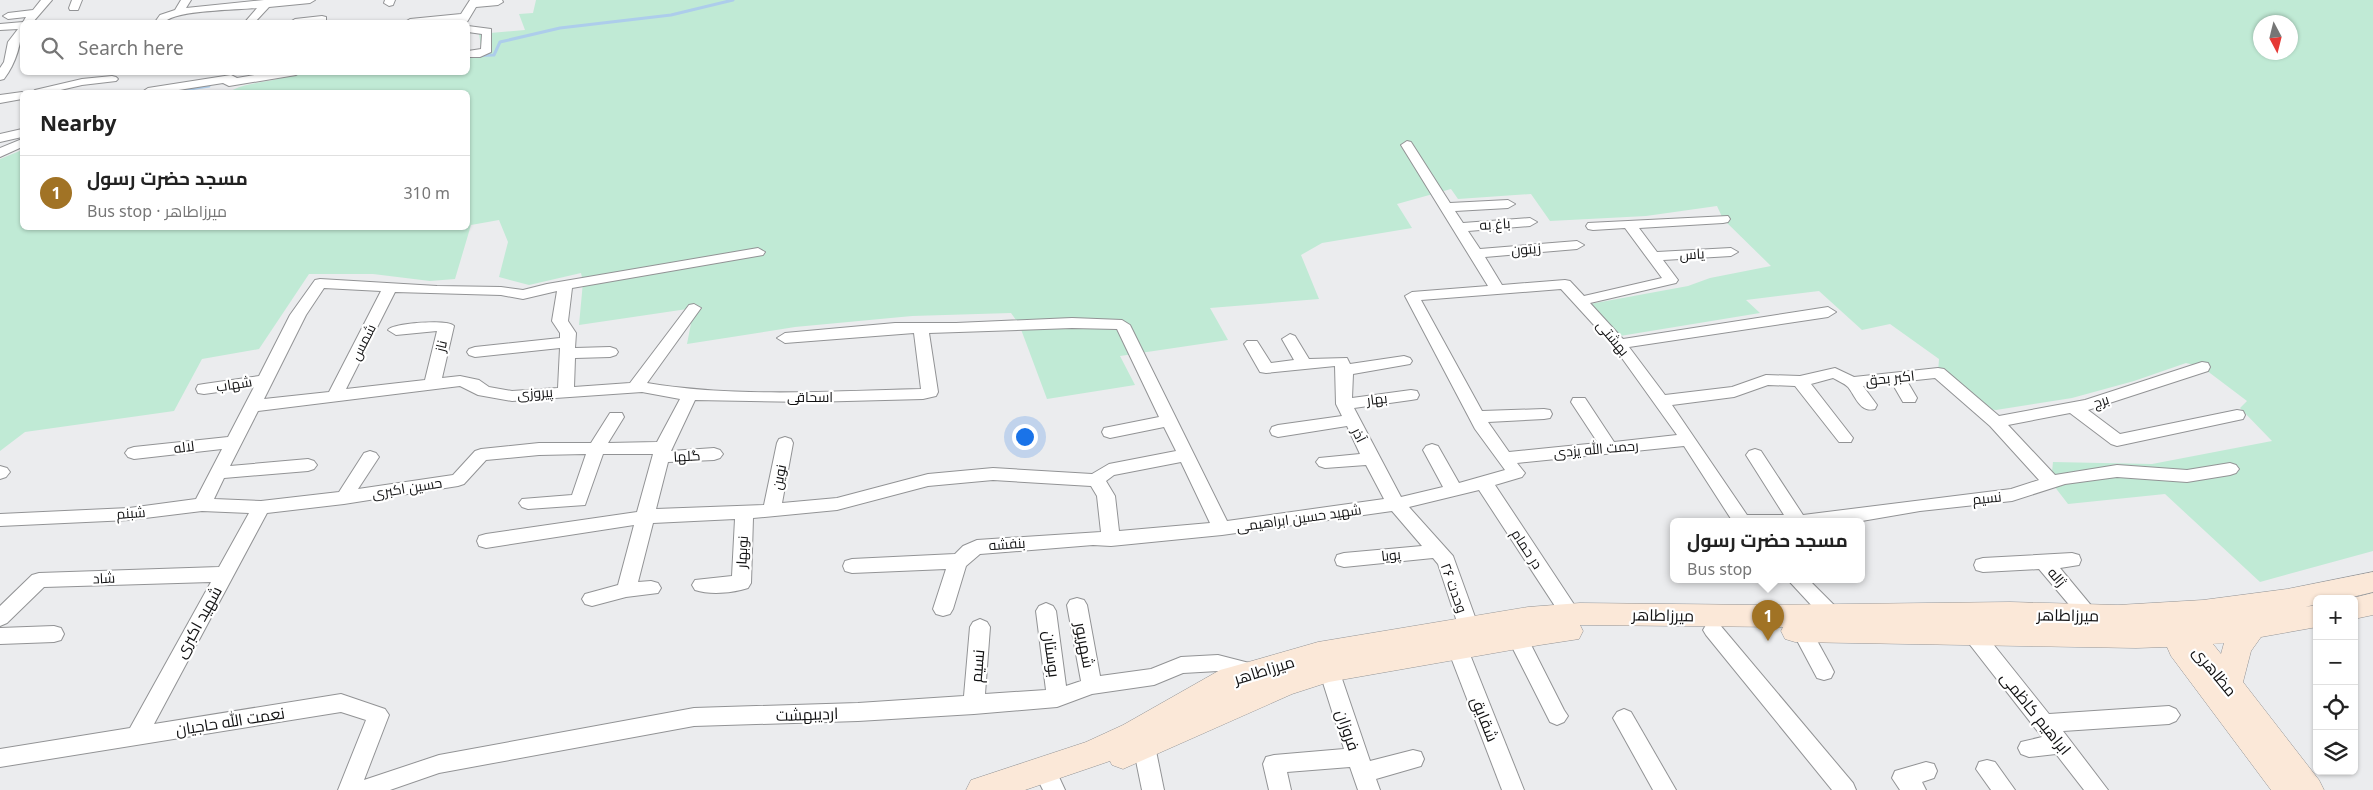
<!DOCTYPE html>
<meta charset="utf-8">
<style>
:root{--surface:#fff;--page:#f6f6f6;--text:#222;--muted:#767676;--line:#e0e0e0;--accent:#a17325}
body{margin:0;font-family:"Noto Sans",Cairo,sans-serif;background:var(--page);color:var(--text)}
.controls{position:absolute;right:15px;bottom:15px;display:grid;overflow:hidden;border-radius:8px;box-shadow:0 1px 4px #0004}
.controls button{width:45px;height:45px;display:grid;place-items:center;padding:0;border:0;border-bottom:1px solid var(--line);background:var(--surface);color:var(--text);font:25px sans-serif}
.compass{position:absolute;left:2253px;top:15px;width:45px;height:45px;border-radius:50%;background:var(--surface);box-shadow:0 1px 4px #0004;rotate:173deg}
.you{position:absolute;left:1024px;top:436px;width:18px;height:18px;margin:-12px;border:4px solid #fff;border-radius:50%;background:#1a73e8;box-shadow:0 0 0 8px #1a73e833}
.badge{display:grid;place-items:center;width:32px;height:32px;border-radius:50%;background:var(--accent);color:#fff;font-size:16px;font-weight:700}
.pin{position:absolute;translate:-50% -41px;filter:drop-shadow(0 1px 2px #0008)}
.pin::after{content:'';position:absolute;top:26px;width:18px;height:15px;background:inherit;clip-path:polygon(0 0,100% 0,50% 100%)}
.popup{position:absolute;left:1670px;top:518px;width:195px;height:65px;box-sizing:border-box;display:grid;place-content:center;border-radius:8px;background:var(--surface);filter:drop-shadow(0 1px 4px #0005);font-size:16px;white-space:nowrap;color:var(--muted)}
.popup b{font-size:19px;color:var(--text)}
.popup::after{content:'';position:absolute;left:50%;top:100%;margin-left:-10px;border:10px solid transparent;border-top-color:var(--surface)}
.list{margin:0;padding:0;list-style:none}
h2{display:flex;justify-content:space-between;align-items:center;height:65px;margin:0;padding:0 20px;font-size:21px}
h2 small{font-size:16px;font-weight:400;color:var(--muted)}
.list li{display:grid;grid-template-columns:32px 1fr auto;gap:15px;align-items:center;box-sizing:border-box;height:75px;padding:0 20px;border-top:1px solid var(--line)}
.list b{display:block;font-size:19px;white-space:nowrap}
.list p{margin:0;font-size:16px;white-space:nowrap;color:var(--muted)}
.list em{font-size:16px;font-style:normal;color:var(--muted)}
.icon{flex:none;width:28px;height:28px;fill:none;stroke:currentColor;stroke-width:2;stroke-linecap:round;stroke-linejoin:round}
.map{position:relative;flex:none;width:2373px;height:790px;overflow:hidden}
.search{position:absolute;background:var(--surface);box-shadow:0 1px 4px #0004;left:20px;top:20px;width:450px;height:55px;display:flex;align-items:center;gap:12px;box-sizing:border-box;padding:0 18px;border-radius:8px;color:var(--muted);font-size:19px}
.panel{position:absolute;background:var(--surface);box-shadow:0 1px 4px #0004;left:20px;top:90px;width:450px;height:140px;border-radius:8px}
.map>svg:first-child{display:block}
.green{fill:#c0ead5;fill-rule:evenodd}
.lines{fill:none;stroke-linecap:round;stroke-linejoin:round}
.stream{stroke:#adcdeb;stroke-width:3}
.minor-casing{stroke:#929395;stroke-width:2}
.secondary-casing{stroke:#929395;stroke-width:1}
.minor{fill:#fff;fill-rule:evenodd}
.secondary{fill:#fbe8d8;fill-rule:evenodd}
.labels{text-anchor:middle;stroke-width:4.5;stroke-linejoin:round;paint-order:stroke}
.street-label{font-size:14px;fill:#111112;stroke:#fff}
.near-street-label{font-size:16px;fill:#111112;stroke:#fff}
</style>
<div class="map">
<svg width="2373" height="790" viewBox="0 0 2373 790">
<rect width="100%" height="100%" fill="#ebecee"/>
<!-- green -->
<path class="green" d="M536,0H2373V551L2260,582L2165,494L2068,504L2051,482L2053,462L2152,464L2272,441L2240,408L2247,401L2202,367L2186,363L2134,381L2072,398L1996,410L1988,409L1938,373L1939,359L1890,324L1862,330L1819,291L1746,300L1760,313L1620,336L1590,304L1688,286L1710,278L1771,266L1723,219L1717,206L1646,216L1550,221L1531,194L1458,199L1451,189L1397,204L1412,228L1322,243L1301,255L1319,299L1210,308L1228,340L1120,356L1135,385L1047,399L1019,324L1011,313L912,316L795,327L687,344L694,308L579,325L583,282L581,273L529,285L499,277L508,242L499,220L471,225L455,279L430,281L373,274H309L259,349L202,359L174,411L25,432L0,451V159L22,150V228H468V92H229C249,80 273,84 294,73L468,72V53H482L479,34L525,30L519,14L533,13ZM2260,22H2290V52H2260Z"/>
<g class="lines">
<!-- stream -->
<g class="stream">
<polyline points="468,56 494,55 500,42 560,28 671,15 733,0"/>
<polyline points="171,92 209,86"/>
</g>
<defs>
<g id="minor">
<path d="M41,0H52L33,22H22C22,42 16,63 4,79L0,80V68L4,62L8,42L18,29L0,30V24L23,22L26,17L8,19L3,16L8,13L33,10Z"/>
<polygon points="72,0 82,0 78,10 70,10 69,8"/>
<path d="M181,0H191L186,8L264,0H315L310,3L269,7L255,22H245L257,8C239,10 175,10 165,22H155L160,15L175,10Z"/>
<polygon points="385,0 395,0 393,5 389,6 384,3"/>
<polygon points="470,0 502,0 503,2 498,5 476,7 467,22 405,22 410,19 461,14"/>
<polygon points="322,16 326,17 326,21 290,22 295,19"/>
<polygon points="468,26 491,29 491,52 480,57 468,57 468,51 481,49 482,34 468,32"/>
<polygon points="272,72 301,72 296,75 229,86 223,83 166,92 142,92 148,88 231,75 237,78"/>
<polygon points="112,76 116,77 118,79 116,81 82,85 52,92 33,92 35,90 82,79"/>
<polygon points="22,92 22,99 0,103 0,95"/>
<polygon points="22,129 22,137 0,142 0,134"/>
<polygon points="22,139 22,147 0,157 0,148"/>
<path d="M1407,141L1411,142L1450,203L1508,200L1515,204L1508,208L1455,211L1463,223L1530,218L1537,222L1530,226L1468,231L1480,249L1577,241L1584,245L1577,249L1485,257L1502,285L1565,280L1570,281L1584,296L1662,278L1625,228L1593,230L1588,229L1586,226L1588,223L1728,216L1730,219L1728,222L1723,223L1639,228L1657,252L1731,248L1738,252L1731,256L1663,260L1678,280L1676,283L1590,303L1623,339L1828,307L1836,312L1828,317L1629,347L1665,395L1732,387L1766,375L1800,376L1835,368L1854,377L1938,368L1944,369L1999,416L2085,400L2202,362L2208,363L2210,367L2208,371L2088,410L2120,434L2237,410L2243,411L2245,415L2243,419L2117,446L2111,444L2070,413L2008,425L2055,475L2117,465L2187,470L2230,463L2236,465L2239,469L2236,473L2230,475L2187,482L2117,477L2065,484L2012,501L1920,511L1856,522H1733L1684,446L1517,463L1525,473L1522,477L1495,485L1581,615L1578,620L1571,623L1564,620L1479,490L1409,507L1453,556L1479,628L1476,633L1469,636L1462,633L1459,628L1438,564L1433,558L1344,567L1337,565L1335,560L1337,555L1344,553L1422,546L1392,511L1222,535L1111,546L1093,545L980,554L966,566L953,609L950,614L943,616L936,614L933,609L946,569L852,573L845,571L843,566L845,561L852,559L955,554L963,546L977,540L1101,532L1097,496L1091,486L993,480L928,486L837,510L753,518L751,583L748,588C733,593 710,595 695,590L692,585L695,580L732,576L735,519L653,523L638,582L651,581L658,583L661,588L658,593L626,597L592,606L585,604L582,599L585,594L618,585L634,525L486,548L479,546L477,541L479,536L486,534L637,512L653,454H603L585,505L528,509L522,507L519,503L522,499L572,495L586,454L539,455L486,460L464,484L458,486L344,504L267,513L154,724L341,694L385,709L389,715L364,780L439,755L694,708L858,703L964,696L970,627L973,622L980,619L987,622L990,627L985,694L1046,690L1036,611L1039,606L1046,603L1053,606L1056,611L1066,686L1081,681L1067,605L1070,600L1077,598L1084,600L1087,605L1100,676L1151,669L1181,657L1218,655L1261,666L1264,672L1261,678L1254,680L1218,671L1183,673L1154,685L1092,694L1057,707L974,714L858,721L694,726L439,773L390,790H338L366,720L341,712L0,767V749L130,728L211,582L44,587L7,623L0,626V606L32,575L39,573L219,567L249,513L202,511L129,520L0,526V514L129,508L196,499L222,449L134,459L128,457L125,453L128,449L134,447L228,437L254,387L204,394L198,393L196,389L198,385L204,384L259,376L290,315L315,280L320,279L437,286L501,287L523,290L547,284L758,248L765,252L763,255L572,288L568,321L576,333L575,348L610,347L616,349L618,352L616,355L610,357L575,358L574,387L630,383L689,305L694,304L701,308L647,383C737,398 830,391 921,389L914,333L785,343L777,338L785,333L895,323H956L1072,318L1122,320L1130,325L1227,521L1384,499L1366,465L1325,468L1319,466L1316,462L1319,458L1360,454L1347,426L1278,437L1272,435L1270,431L1272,427L1278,425L1342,416L1336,404L1335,366L1266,373L1260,372L1244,344L1247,341H1257L1271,363L1294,360L1282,339L1290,334L1295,336L1309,359L1347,358L1350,364L1404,356L1410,358L1412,361L1410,364L1353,374L1352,398L1411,390L1417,391L1419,395L1417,399L1411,400L1354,408L1401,497L1443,487L1423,450L1426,446L1432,444L1438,446L1459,483L1505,470L1475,429L1405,296L1412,292L1488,286L1401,145ZM324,288L381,291L329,392L264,399L306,315ZM1561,289L1614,347L1677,435L1614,442L1585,398H1573L1571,402L1598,443L1509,452L1488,422L1544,419L1550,418L1552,414L1550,410L1544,409L1482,411L1421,300ZM557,291L552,321L560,333V338L475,347L469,349L467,352L469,355L475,357L560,348L558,388L512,391L489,387L479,380L460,376L442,378L454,326C448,319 393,323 388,330L396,335L437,331L425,380L346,389L395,292L501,295L523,299ZM1072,328L1117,329L1159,417L1104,428L1102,432L1104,436L1110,438L1164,427L1176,451L1109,464L1092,474L993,468L928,474L837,498L782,503L793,443L791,439L785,437L779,439L777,443L764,505L656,509L668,462L714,460L720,458L723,454L720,450L714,448L671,451L695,400L809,402L923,399L936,396L938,392L929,333ZM1833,378C1838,381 1844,383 1848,387C1856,397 1860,413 1875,409L1877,405L1863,386L1892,383L1903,402H1915L1917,398L1907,381L1935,378L1990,426L2039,480L2011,489L1803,515L1761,451L1755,449L1749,451L1746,455L1784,515H1747L1672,405L1734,397L1768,385L1795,386L1839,442H1851L1853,438L1811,384ZM460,386L478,395L512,401L642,392L680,399L657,442L608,443L624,417L622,413H610L591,443H539L481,449L475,451L453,475L358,489L379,457L376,453L370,451L364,453L339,492L261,501L214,499L224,478L308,471L314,469L317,465L314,461L308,459L230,466L258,411ZM1181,462L1210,523L1119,531L1115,496L1106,481L1114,475Z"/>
<polygon points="0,466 7,468 10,472 6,477 0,479"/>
<polygon points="2072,553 2079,555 2081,560 2079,565 2060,568 2099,615 2096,620 2089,623 2082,620 2039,569 1983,572 1976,570 1974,565 1976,560 1983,558"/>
<polygon points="1788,580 1809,580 1839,610 1842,615 1839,620 1832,623 1825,620"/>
<polygon points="1713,622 1720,625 1853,783 1856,790 1832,790 1706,635 1703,630 1706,625"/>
<polygon points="1802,623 1809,626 1831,666 1834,672 1831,678 1824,680 1817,678 1792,631 1795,626"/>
<polygon points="54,626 61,628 64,634 61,640 54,642 0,644 0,628"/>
<polygon points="1974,627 1981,629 2049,714 2169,706 2176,709 2180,715 2176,721 2169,724 2063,731 2108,790 2084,790 2056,754 2029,757 2021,754 2018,748 2021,742 2042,737 1967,641 1964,635 1967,629"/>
<polygon points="1517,629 1524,631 1564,710 1568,716 1564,722 1557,725 1550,722 1507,637 1510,631"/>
<polygon points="1457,639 1464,641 1467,647 1524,790 1502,790 1447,647 1450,641"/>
<polygon points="1329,662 1336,664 1339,670 1370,761 1413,750 1421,752 1424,759 1421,766 1376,779 1380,790 1358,790 1350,767 1287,772 1291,790 1269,790 1263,764 1266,757 1274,755 1344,749 1319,670 1322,664"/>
<polygon points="1624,709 1631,712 1676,790 1653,790 1613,718 1617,712"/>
<polygon points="1144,737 1152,740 1155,746 1164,790 1142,790 1133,746 1136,740"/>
<polygon points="1987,760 1995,762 2015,790 1991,790 1976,769 1979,762"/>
<polygon points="1926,762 1934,764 1937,771 1934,778 1922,782 1926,790 1900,790 1892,778 1895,771"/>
<polygon points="1051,774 1059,777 1065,790 1043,790 1040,784 1043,777"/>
</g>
<g id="secondary">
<path d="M2373,572V592L2344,599H2317V604L2305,607L2317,605V627L2261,637L2251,651L2243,682L2319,780L2324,790H2271L2171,656L2167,647L2136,648L1795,642L1785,639L1781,631L1783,627L1580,625L1583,631L1579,639L1540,645L1329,682L1292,694L1123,769L1112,765L1110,761L1025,790H966L971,780L1086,742L1123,725L1220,670L1231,667L1318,642L1528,607L1580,603L1767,605L2010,602L2118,605L2203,600L2287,589ZM2224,643L2221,654L2213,644Z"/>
<polygon points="2373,593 2373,615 2354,619 2354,599 2349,599"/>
</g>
</defs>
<!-- minor casing -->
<use href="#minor" class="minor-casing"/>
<!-- secondary casing -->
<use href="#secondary" class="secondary-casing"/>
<!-- minor -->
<use href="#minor" class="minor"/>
<!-- secondary -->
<use href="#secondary" class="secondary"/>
</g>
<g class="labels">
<!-- street labels -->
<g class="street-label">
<text transform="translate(1495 224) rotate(-4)" y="5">باغ به</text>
<text transform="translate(1526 249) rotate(-5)" y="5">زيتون</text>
<text transform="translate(1692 254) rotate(-3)" y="5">یاس</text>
<text transform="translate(1613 338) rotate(50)" y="5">بهشتی</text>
<text transform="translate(363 342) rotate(-63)" y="5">شمس</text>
<text transform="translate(441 346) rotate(-77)" y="5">ناز</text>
<text transform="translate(1890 378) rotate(-6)" y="5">اکبر بحق</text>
<text transform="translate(234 384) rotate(-9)" y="5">شهاب</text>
<text transform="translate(535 393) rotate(-4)" y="5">پیروزی</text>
<text x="810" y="402">اسحاقی</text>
<text transform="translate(1377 399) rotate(-7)" y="5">بهار</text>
<text transform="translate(2101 401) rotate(-18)" y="5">برج</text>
<text transform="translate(1359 435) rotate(64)" y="5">آذر</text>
<text transform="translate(184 447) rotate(-7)" y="5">لاله</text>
<text transform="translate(1596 449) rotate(-5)" y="5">رحمت الله یزدی</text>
<text transform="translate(687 456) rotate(-3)" y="5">گلها</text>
<text transform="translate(779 477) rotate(-79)" y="5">نوین</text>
<text transform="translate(407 488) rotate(-9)" y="5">حسین اکبری</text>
<text transform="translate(1987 498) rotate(-6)" y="5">نسیم</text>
<text transform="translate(131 513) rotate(-4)" y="5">شبنم</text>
<text transform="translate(1299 518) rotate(-8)" y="5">شهید حسین ابراهیمی</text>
<text transform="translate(1007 544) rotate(-4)" y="5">بنفشه</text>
<text transform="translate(1527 549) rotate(57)" y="5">در حمام</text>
<text transform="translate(742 552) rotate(-87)" y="5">نوبهار</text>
<text transform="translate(1391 555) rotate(-6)" y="5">پویا</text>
<text transform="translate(2057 577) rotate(50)" y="5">ژاله</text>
<text transform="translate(104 578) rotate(-2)" y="5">شاد</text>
<text transform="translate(1454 588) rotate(70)" y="5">وحدت ۲۶</text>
</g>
<!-- near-street labels -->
<g class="near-street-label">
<text transform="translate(1663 615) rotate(1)" y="6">میرزاطاهر</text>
<text transform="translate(2068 615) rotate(1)" y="6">میرزاطاهر</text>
<text transform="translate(198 622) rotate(-61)" y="6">شهید اکبری</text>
<text transform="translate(1085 645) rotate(79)" y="6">شهریور</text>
<text transform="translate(1052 654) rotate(83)" y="6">بوستان</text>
<text transform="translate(977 666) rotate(-85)" y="6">نسیم</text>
<text transform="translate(1264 670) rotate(-17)" y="6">میرزاطاهر</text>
<text transform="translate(2215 671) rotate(51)" y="6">مظاهری</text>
<text transform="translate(2036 713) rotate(51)" y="6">ابراهیم کاظمی</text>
<text transform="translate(807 714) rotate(-2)" y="6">اردیبهشت</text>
<text transform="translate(1485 719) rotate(68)" y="6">شقایق</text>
<text transform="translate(230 721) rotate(-9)" y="6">نعمت الله حاجیان</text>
<text transform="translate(1348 730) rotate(71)" y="6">فروزان</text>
</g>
</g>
</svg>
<div class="controls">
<button>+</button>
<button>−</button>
<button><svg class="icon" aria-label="locate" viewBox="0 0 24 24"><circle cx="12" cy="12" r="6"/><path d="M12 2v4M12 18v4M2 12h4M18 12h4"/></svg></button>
<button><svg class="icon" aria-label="layers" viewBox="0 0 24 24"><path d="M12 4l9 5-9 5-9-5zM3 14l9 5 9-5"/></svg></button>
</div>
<svg class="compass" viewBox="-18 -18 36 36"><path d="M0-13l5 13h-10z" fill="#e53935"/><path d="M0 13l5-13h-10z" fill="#767676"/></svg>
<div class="you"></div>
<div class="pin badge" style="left:1768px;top:641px">1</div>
<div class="popup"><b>مسجد حضرت رسول</b>Bus stop</div>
<div class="search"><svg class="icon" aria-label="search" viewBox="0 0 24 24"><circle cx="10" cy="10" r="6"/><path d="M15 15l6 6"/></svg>Search here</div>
<section class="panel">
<h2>Nearby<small></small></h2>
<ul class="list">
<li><span class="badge">1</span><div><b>مسجد حضرت رسول</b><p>Bus stop · میرزاطاهر</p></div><em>310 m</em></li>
</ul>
</section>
</div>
